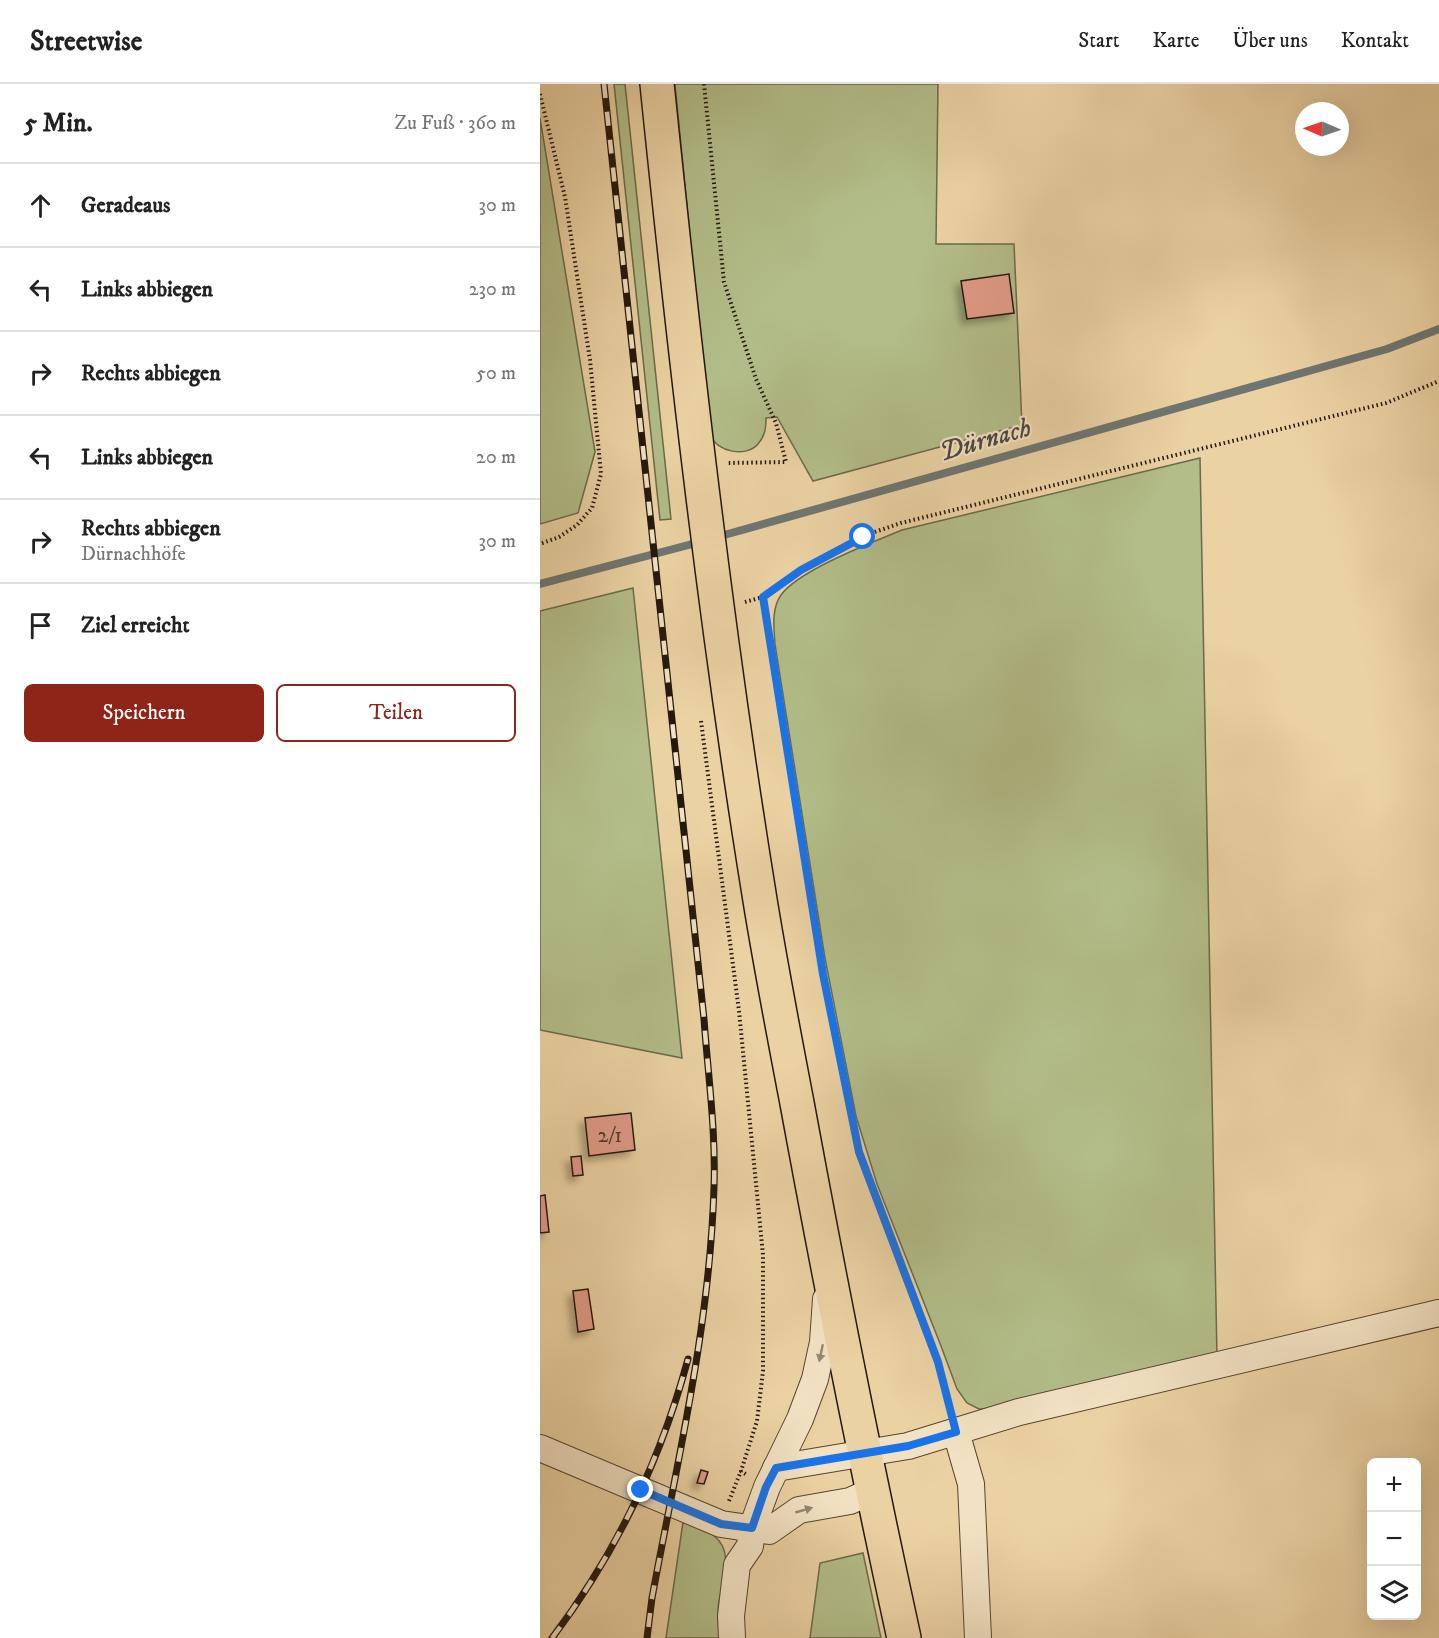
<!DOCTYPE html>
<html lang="de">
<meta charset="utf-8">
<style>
:root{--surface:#fff;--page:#f2f2f2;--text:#222;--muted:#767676;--line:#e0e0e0;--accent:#8f2418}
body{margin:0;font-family:"IM FELL DW Pica",serif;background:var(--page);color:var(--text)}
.controls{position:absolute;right:18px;bottom:18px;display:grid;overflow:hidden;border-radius:9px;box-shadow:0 6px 24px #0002}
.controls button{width:54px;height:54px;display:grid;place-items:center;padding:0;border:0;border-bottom:2px solid var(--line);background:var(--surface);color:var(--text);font:30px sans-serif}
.compass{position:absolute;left:755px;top:18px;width:54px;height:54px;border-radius:50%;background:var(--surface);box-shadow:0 6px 24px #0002;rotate:272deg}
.stop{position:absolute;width:18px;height:18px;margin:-14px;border:4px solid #1a73e8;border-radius:50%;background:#fff}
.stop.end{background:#1a73e8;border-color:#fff;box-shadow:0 2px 6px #0008}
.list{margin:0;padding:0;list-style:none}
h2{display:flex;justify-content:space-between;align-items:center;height:78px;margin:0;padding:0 24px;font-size:26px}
h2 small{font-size:20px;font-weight:400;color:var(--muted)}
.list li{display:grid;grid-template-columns:39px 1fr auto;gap:18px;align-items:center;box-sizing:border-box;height:84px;padding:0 24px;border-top:2px solid var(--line)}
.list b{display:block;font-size:22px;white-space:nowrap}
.list p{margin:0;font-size:20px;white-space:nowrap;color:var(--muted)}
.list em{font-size:20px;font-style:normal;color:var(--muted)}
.actions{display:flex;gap:12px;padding:18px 24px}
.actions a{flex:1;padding:14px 0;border:2px solid var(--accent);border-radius:9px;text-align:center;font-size:21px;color:var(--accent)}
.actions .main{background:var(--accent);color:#fff}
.icon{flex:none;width:33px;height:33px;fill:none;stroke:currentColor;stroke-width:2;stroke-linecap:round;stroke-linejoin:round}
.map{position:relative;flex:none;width:899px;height:1554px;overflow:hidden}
header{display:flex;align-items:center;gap:36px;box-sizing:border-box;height:84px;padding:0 30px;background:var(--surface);border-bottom:2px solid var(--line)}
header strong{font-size:28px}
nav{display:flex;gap:33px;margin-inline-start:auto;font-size:21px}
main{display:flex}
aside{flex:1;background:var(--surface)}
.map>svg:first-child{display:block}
.green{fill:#b2bd89;stroke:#6b6a4b;stroke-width:1.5}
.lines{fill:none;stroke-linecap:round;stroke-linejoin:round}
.stream{stroke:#6e7671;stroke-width:8}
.building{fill:#e19b88;stroke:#24180d;stroke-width:1.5;filter:url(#shadow)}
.minor-casing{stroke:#564632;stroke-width:28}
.major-casing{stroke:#24180d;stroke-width:36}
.path{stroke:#24180d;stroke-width:4;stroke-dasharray:1.5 3;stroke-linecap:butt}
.minor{stroke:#f2e2c3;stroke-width:26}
.major{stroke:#ebd2a3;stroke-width:33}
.rail-casing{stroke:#24180d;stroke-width:7}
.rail{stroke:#f2e2c3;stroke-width:4.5;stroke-dasharray:14;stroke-linecap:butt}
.oneway{fill:#958771}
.route{stroke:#1a73e8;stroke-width:8}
.labels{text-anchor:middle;stroke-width:4.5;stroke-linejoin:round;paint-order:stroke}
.number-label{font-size:22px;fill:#53392c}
.water-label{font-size:27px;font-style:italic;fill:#49473f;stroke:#f2e2c3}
</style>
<header>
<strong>Streetwise</strong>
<nav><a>Start</a><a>Karte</a><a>Über uns</a><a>Kontakt</a></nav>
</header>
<main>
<aside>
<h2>5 Min.<small>Zu Fuß · 360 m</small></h2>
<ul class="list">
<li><svg class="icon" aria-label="ahead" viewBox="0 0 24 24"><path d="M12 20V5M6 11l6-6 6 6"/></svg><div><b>Geradeaus</b></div><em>30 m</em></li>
<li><svg class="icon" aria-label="left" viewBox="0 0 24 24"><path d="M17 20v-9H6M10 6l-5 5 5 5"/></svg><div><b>Links abbiegen</b></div><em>230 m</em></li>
<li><svg class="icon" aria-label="right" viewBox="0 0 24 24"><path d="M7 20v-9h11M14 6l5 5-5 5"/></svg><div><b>Rechts abbiegen</b></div><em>50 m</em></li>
<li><svg class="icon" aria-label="left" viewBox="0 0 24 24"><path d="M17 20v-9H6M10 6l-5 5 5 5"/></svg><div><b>Links abbiegen</b></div><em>20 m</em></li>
<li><svg class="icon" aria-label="right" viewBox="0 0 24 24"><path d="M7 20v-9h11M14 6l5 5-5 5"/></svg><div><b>Rechts abbiegen</b><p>Dürnachhöfe</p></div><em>30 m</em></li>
<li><svg class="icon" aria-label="arrive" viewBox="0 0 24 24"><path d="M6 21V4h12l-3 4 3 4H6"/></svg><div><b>Ziel erreicht</b></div></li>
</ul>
<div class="actions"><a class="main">Speichern</a><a>Teilen</a></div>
</aside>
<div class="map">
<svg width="899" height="1554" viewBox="0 0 899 1554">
<defs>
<filter id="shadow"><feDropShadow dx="-5.5" dy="5.5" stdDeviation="3" flood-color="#0004"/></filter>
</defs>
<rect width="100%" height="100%" fill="#ebd2a3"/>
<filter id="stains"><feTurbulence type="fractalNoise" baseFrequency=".00333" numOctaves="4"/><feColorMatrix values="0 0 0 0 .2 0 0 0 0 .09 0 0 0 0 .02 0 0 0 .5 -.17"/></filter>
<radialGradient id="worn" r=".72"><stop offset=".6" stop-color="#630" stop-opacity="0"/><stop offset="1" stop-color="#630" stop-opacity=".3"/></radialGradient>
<!-- green -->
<g class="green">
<polygon points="74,0 85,0 131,435 120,436"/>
<path d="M135,0H398L396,160H474L482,341L273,397L237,333L226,334C226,344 225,352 218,360C206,374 177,368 170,351C169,347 169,341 168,337Z"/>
<polygon points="0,34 55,368 38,429 0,440"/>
<path d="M660,374L677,1274L460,1325H439L427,1319L417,1305L401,1262L337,1100L316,1032L285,874L235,560C234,545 231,525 241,511C259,486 333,458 362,446Z"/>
<polygon points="93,504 142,974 0,946 0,527"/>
<path d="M143,1438C152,1442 165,1445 173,1451C195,1467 183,1496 179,1517C177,1528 179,1542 179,1554H126Z"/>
<polygon points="323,1469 341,1554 270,1554 280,1479"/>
</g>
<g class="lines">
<!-- stream -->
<g class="stream">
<polyline points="177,453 847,265 899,245"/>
<polyline points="0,500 160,458"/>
</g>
</g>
<!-- building -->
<g class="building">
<polygon points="469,190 474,229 427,235 421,197"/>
<polygon points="91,1029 95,1066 49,1072 45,1034"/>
<polygon points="41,1072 43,1091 33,1092 31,1073"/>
<polygon points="5,1111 9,1148 0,1149 0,1112"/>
<polygon points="48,1205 54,1245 38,1248 33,1207"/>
<polygon points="161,1386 168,1388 164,1400 157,1399"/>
</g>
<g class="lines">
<defs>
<g id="minor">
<polyline points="416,1348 431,1400 438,1554"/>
<polyline points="0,1364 181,1440 229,1447 259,1426 310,1417 332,1407"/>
<polyline points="236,1384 368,1362 479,1328 899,1229"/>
<polyline points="192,1554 191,1532 197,1481 210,1462 212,1444 227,1403 260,1335 275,1295 283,1258 286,1215"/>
</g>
<path id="major" d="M117,0C145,273 176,545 220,816C231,884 244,951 257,1019C290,1198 325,1376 364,1554"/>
</defs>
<!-- minor casing -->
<use href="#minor" class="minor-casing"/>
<!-- major casing -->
<use href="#major" class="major-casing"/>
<!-- path -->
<g class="path">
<polyline points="164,0 184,198 216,295 236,339 246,378 187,379"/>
<polyline points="0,10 25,113 50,276 61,390 52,424 37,441 19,453 0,460"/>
<polyline points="223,513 283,890 319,1068 398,1278 410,1324"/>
<polyline points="205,518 223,513 261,486 323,452 361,439 846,319 899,297"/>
<polyline points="161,637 199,927 223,1171 223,1287 217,1337 201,1387 207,1391"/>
<polyline points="189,1417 201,1387"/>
</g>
<!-- minor -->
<use href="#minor" class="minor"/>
<!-- major -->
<use href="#major" class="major"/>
<defs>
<g id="rail">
<path d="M64,0L164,935C168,991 176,1047 174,1103C170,1242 137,1378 112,1514L107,1554"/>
<path d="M12,1554C75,1471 121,1375 148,1275"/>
</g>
</defs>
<!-- rail casing -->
<use href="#rail" class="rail-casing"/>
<!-- rail -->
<use href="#rail" class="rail"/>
</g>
<!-- one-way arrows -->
<defs><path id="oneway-solid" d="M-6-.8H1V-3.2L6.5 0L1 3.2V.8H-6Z" transform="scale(1.5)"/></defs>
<g class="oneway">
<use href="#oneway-solid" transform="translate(281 1269) rotate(102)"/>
<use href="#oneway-solid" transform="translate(264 1426) rotate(-16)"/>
</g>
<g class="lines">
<!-- route -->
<polyline class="route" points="101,1406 181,1440 212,1444 226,1403 236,1384 368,1362 416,1348 398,1278 319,1068 283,890 223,513 261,486 323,453"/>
</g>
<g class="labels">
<!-- number labels -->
<g class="number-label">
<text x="70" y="1058">2/1</text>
</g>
<!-- water labels -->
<g class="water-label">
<text transform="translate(445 355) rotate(-16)" y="9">Dürnach</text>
</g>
</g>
<rect width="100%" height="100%" filter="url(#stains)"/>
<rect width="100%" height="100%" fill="url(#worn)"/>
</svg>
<div class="controls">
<button>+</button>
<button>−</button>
<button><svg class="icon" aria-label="layers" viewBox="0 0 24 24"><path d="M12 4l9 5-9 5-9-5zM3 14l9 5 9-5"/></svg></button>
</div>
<svg class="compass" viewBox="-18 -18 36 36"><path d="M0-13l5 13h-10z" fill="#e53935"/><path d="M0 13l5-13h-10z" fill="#767676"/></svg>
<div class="stop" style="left:323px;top:453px"></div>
<div class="stop end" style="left:101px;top:1406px"></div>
</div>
</main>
